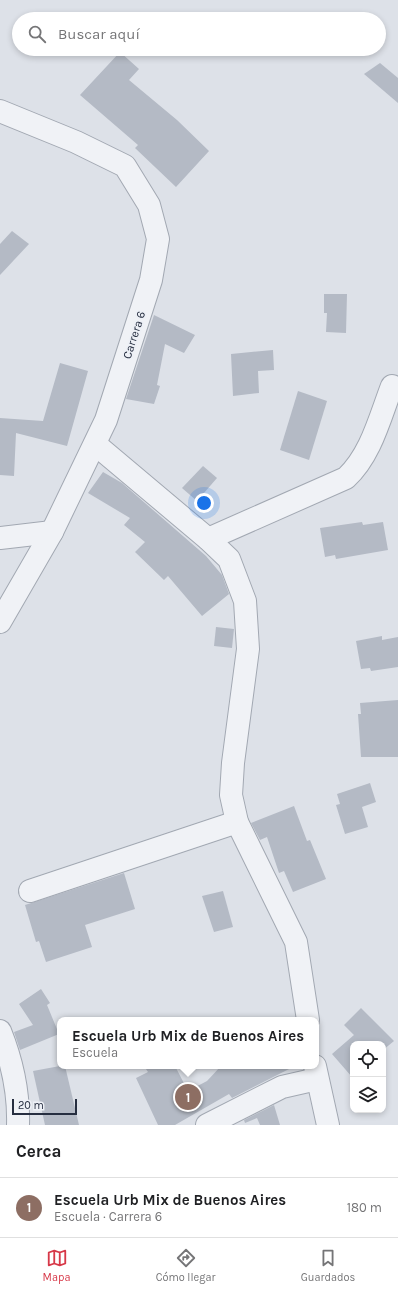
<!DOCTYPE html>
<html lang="es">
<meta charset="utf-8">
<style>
:root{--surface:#fff;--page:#f2f2f2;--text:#202124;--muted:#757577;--line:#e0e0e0;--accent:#d73848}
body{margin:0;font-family:Karla,sans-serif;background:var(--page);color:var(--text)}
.controls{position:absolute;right:12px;bottom:12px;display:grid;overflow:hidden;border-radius:8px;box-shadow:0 2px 6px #0003}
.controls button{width:36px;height:36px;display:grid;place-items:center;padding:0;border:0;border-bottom:1px solid var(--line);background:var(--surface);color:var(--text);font:20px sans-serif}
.scale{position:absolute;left:12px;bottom:10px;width:65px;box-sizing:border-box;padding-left:4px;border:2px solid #262e40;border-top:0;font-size:11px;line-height:14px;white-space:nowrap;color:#262e40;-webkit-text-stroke:3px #edf0f6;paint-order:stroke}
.you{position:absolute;left:204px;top:503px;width:14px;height:14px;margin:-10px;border:3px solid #fff;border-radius:50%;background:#1a73e8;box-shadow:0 0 0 6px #1a73e833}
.badge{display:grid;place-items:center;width:26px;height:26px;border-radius:50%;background:var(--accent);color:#fff;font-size:13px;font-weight:700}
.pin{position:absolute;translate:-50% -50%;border:2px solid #fff;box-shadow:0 1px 4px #0006}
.popup{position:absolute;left:57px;top:1017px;width:262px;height:52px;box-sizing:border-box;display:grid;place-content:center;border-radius:8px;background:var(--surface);filter:drop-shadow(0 1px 3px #0005);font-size:13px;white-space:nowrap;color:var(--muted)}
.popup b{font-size:15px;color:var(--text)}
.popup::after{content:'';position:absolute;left:50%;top:100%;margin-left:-8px;border:8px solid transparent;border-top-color:var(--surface)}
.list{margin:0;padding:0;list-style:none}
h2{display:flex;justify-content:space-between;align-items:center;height:52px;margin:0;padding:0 16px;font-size:17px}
h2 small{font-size:13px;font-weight:400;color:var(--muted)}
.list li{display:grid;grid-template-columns:26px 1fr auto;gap:12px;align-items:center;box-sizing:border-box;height:60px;padding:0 16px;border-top:1px solid var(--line)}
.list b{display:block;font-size:15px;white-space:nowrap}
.list p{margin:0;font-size:13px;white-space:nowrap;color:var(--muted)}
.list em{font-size:13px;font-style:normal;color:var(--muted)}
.icon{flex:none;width:22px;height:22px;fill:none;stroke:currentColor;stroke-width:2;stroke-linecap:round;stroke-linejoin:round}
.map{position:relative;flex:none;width:398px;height:1125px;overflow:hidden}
.search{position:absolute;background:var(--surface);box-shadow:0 2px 6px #0003;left:12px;right:12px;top:12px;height:44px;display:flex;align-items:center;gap:10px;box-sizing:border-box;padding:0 14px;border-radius:22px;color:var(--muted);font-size:15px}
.sheet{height:112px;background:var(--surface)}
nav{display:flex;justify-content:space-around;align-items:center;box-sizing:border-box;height:56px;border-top:1px solid var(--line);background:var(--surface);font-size:11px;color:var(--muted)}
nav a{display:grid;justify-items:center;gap:2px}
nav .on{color:var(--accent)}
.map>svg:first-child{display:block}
.building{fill:#b4bac5}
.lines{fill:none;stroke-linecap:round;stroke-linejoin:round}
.street-casing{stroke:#a2a8b2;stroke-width:24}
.street{stroke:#f0f2f6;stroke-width:22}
.labels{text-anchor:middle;stroke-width:3.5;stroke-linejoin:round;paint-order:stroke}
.street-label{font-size:12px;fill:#262e40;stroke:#edf0f6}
</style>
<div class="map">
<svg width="398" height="1125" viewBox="0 0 398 1125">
<rect width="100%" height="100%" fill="#dde1e8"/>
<!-- building -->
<g class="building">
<polygon points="120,52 139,69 129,80 177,120 209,151 176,187 135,148 138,145 80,95"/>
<polygon points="380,63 398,78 398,103 364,74"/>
<polygon points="12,231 29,244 0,275 0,244"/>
<polygon points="324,294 347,294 346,333 326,332 327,313 324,313"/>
<polygon points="154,315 195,335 184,353 165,344 157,385 160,386 154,404 126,399"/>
<polygon points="273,350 274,370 258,371 259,393 233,396 231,354"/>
<polygon points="60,363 88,371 67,446 16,433 14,476 0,475 0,418 43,421"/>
<polygon points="298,391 327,401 309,460 280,450"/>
<polygon points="203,466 217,478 197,501 182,488"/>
<polygon points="103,472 122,483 206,556 222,575 229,594 202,616 168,576 164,580 135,552 145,542 124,525 130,518 88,493"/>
<polygon points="362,522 363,525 383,522 388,550 336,559 335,555 325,557 320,528"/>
<polygon points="216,627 234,629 232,648 214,646"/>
<polygon points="382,636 382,640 398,637 398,667 371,671 370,668 361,669 356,641"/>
<polygon points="398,700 398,757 361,757 358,714 361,714 360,703"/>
<polygon points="370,783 376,802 362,807 368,827 345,834 336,805 340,804 337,794"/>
<polygon points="294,806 307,841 310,840 326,879 293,892 284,871 279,873 267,837 260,840 251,823"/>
<polygon points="124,873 135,909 85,925 92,947 46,962 39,941 36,942 25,905"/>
<polygon points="223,891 233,927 214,932 202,896"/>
<polygon points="41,989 50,1003 47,1005 59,1034 20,1050 14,1032 33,1025 19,1004"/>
<polygon points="361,1008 394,1041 383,1050 383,1044 353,1044 352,1077 332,1054 354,1035 344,1025"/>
<polygon points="60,1066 65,1066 79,1125 45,1125 33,1071"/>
<polygon points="144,1066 175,1066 188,1091 207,1081 221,1066 295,1066 232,1098 229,1094 175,1125 158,1125 136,1078 148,1072"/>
<polygon points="274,1105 280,1125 260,1125 257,1118 245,1123 244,1120"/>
</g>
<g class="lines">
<defs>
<g id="street">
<polyline points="0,111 76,142 125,166 149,205 158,239 151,280 106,420 52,532 0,622"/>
<polyline points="95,444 208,539 229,559 245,601 248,649 233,763 231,795 237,822 296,942 308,1020"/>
<polyline points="0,538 52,532"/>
<path d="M208,539L346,478C371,455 380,417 392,386"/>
<polyline points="30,891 237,822"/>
<path d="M0,1031C12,1061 19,1092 18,1125"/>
<polyline points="315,1066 328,1125"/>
<polyline points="207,1125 282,1087 317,1079"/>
</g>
</defs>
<!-- street casing -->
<use href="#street" class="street-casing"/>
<!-- street -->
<use href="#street" class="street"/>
</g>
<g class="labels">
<!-- street labels -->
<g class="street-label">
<text transform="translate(134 335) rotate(-72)" y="4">Carrera 6</text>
</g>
</g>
</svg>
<div class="controls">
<button><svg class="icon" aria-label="locate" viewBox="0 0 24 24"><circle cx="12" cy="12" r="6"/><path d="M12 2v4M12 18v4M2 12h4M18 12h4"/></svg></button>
<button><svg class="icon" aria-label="layers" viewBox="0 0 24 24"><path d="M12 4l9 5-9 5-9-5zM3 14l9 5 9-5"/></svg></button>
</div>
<div class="scale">20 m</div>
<div class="you"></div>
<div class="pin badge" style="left:188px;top:1097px;background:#8d6e63">1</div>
<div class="popup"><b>Escuela Urb Mix de Buenos Aires</b>Escuela</div>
<div class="search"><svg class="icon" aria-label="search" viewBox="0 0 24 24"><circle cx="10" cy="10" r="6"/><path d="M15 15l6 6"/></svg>Buscar aquí</div>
</div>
<section class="sheet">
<h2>Cerca<small></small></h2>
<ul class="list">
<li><span class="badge" style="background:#8d6e63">1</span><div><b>Escuela Urb Mix de Buenos Aires</b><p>Escuela · Carrera 6</p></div><em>180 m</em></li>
</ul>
</section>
<nav>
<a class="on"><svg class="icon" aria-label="map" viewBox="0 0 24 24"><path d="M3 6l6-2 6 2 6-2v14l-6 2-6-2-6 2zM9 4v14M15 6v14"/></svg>Mapa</a>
<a><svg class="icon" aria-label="directions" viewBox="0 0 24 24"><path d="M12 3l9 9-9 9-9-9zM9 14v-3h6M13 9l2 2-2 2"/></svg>Cómo llegar</a>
<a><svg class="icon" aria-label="saved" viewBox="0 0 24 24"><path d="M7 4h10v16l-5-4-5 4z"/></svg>Guardados</a>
</nav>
